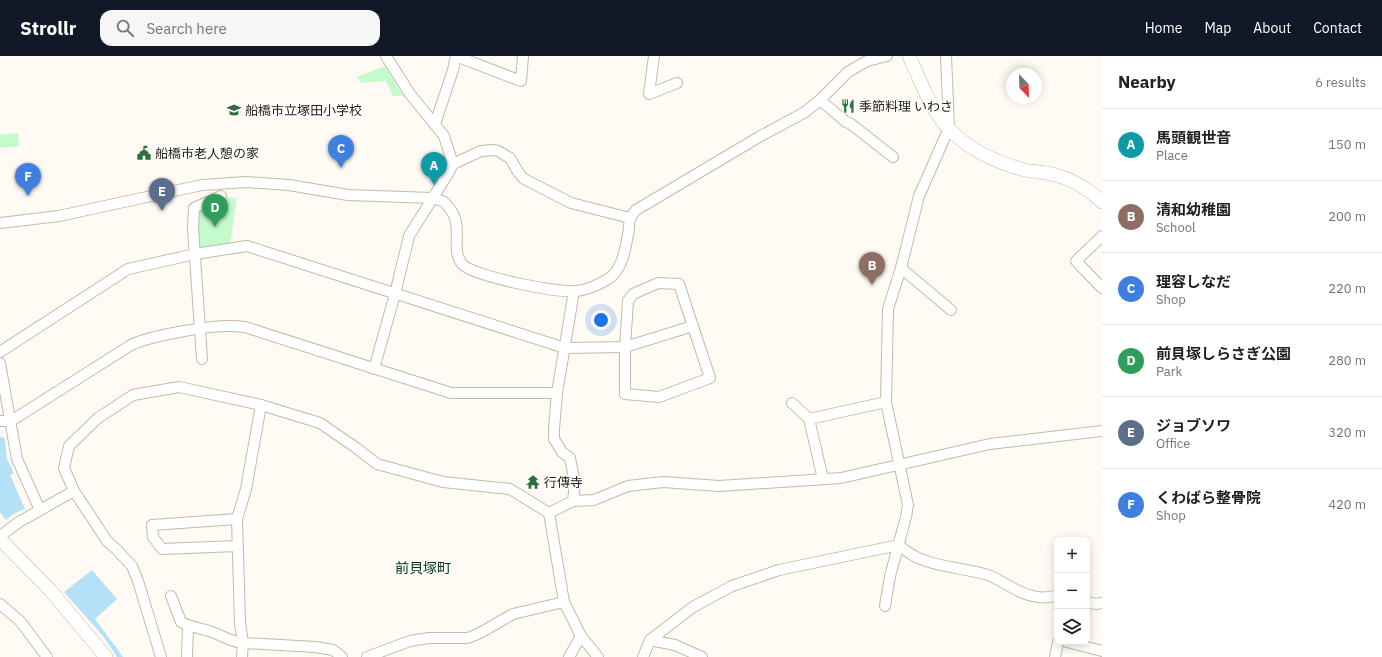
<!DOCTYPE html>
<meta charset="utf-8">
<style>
:root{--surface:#fff;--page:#f6f6f6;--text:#202124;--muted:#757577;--line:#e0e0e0;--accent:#111827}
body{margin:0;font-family:"IBM Plex Sans","Noto Sans JP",sans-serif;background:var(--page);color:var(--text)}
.controls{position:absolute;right:12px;bottom:12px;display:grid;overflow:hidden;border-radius:8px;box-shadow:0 2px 10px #0003}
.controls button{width:36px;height:36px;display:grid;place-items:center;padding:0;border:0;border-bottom:1px solid var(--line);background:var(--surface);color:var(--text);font:20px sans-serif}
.compass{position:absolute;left:1006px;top:12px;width:36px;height:36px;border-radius:50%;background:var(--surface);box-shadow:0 2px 10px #0003;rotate:157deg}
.you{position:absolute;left:601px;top:264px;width:14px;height:14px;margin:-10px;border:3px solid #fff;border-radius:50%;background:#1a73e8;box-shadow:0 0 0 6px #1a73e833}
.badge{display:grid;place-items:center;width:26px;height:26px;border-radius:50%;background:var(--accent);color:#fff;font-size:13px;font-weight:700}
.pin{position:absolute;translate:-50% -33px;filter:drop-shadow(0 1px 2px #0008)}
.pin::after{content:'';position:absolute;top:21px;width:14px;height:12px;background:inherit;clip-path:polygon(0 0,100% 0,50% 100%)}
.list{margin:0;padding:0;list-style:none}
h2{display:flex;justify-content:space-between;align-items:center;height:52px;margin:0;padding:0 16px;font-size:17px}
h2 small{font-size:13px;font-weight:400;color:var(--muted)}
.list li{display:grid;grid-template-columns:26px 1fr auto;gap:12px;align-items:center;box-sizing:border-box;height:72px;padding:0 16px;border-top:1px solid var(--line)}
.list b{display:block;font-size:15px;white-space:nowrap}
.list p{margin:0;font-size:13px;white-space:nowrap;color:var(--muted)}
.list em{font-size:13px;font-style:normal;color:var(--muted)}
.icon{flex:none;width:22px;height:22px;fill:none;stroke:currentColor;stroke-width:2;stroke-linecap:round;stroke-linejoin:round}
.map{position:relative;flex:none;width:1102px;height:601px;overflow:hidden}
header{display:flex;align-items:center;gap:24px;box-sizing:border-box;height:56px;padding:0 20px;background:var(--accent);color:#fff}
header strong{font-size:19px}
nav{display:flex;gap:22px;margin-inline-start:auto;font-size:14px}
.search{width:280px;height:36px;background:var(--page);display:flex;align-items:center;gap:10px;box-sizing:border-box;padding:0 14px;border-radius:12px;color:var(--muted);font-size:15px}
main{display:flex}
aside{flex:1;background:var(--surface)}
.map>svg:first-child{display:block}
.green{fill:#c4facc}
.water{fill:#b4e0f8}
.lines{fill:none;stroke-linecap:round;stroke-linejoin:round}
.minor-casing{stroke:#c5baa9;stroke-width:12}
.tertiary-casing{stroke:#c5baa9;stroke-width:14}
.minor{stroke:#fff;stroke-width:10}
.tertiary{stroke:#fff;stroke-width:13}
.labels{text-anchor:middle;stroke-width:3;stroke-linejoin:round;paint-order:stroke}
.poi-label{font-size:13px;fill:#231f19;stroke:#fff;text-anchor:start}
.neighbourhood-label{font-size:14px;fill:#033612;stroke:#fff}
</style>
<header>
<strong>Strollr</strong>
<div class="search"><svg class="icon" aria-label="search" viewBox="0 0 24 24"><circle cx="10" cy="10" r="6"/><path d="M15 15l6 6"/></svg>Search here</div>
<nav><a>Home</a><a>Map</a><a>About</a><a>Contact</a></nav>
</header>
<main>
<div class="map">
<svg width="1102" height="601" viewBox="0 0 1102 601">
<rect width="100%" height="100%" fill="#fffaf3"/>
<!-- green -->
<g class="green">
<polygon points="385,10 403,40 393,40 386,25 361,27 357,21"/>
<polygon points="18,77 19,90 0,92 0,79"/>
<polygon points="224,141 237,142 230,189 198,195 196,153"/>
</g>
<!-- water -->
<g class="water">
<polygon points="0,381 5,382 7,403 14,417 10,419 25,453 15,457 6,464 0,456"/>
<polygon points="92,514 117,543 95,563 123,601 117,601 103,580 64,536"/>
</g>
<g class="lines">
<defs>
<g id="minor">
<polyline points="654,0 649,38 677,27"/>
<polyline points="820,44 846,66 851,68 893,101"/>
<polyline points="435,68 453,14 456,0 521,25 523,0"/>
<polyline points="453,108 481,95 493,94 498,95 510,102 518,116 524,123 571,147 630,162"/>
<path d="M0,167L59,160L202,129L246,126L289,129L348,139L432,142C435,143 441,144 444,146C446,147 448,151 450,153C464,170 450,193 462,208C472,220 557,237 574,235C586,235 604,227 613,219C624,208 626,188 629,173C629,169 629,165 631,161C632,159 634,156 636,154L759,81L805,56L820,44L848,16L867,5L887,0"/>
<polyline points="1102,180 1076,205 1102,232"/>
<polyline points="901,212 951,254"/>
<polygon points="658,227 679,228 710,322 659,341 625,338 625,291 628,245 633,238"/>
<polyline points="0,296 128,213 195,198 247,190 565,292 625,291 693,270"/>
<polyline points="202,303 193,172 194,152 221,140"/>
<polyline points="0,307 17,403 40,454"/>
<polyline points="374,313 395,238 409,180 449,116 453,108 444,80 410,38 386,0"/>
<polyline points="792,347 809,363 823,423"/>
<polyline points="809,363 886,346"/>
<path d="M0,365H11L131,289C146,282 162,279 179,276C201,272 223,268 245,271L451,337H557"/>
<polyline points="573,445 575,427 570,402 562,396 554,383 554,373 557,337 574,235"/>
<polyline points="549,457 564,546 581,580 598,601"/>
<polyline points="237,463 152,469 153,481 162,493 237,490"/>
<polyline points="0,480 19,466 74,435"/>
<path d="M171,540L181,566C190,571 200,572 209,575C222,579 228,585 243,587L315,591L333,594L342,601"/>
<polyline points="1087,546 1096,548 1102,547"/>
<polyline points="0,548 20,565 47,601"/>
<polyline points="885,550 890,520 906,461 908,449 886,346 888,253 901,212 919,140 949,72 946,0"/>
<polyline points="650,584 675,589 702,601"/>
<polyline points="1067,586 1102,595"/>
<polyline points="161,601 138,525 132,510 116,493 107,485 74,435 64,412 69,390 98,362 133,339 179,331 261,349 320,367 355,391 377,408 443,426 510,433 549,457 573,445 594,444 628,430 663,426 719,430 841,422 990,388 1102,375"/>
<polyline points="187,601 188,569"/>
<polyline points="242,601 243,587 240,567 237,463 246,433 261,349"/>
<polyline points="367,601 410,585 429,582 468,582 480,577 513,558 564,546"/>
<polyline points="569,601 581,580"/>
<path d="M643,601L650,584L693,551L732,530L779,514L899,489C922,512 959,510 988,519C1004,525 1016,537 1033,540C1041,542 1049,542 1057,539"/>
<polyline points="1055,601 1058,586"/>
</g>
<g id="tertiary">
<path d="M909,0C920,24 930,52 948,72C968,93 997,107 1025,114C1035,116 1045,116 1055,119C1073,123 1089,134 1102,146"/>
<polyline points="0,483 51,535 106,601"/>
</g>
</defs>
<!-- minor casing -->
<use href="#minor" class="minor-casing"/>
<!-- tertiary casing -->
<use href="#tertiary" class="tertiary-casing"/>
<!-- minor -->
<use href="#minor" class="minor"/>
<!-- tertiary -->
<use href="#tertiary" class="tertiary"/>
</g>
<!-- icons -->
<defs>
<symbol id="restaurant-bare" viewBox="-9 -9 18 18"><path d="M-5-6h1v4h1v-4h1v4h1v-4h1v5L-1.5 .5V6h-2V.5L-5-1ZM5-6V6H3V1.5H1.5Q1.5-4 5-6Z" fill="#2c703b" stroke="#fff" stroke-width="2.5" paint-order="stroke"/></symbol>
<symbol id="school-bare" viewBox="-9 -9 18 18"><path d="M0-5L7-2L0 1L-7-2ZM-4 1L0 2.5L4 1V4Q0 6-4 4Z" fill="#2c703b" stroke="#fff" stroke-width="2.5" paint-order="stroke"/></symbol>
<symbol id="civic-bare" viewBox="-9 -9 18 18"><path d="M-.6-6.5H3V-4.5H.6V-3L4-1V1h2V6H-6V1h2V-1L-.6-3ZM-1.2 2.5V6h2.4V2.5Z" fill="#2c703b" stroke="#fff" stroke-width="2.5" paint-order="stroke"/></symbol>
<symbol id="temple-bare" viewBox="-9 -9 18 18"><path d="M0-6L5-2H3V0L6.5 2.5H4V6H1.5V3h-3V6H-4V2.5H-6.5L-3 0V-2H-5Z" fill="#2c703b" stroke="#fff" stroke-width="2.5" paint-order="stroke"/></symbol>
</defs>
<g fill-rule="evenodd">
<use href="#restaurant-bare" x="838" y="40" width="20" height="20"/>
<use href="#school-bare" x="224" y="44" width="20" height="20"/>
<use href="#civic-bare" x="134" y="87" width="20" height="20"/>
<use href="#temple-bare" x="523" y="416" width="20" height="20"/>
</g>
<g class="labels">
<!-- poi labels -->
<g class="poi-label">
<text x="859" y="55">季節料理 いわさ</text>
<text x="245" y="59">船橋市立塚田小学校</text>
<text x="155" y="102">船橋市老人憩の家</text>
<text x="544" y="431">行傳寺</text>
</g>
<!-- neighbourhood labels -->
<g class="neighbourhood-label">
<text x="423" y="517">前貝塚町</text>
</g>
</g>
</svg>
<div class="controls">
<button>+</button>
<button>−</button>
<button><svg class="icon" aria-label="layers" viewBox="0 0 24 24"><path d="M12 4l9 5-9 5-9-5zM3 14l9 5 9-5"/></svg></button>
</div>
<svg class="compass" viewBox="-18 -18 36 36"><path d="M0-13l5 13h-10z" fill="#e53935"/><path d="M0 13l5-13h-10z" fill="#757577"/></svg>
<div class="you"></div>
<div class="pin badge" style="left:434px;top:129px;background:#0f9aa8">A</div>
<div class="pin badge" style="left:872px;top:229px;background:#8d6e63">B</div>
<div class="pin badge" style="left:341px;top:112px;background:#3f7fe0">C</div>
<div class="pin badge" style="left:215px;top:171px;background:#2e9e5b">D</div>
<div class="pin badge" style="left:162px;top:155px;background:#5c6f8a">E</div>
<div class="pin badge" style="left:28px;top:140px;background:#3f7fe0">F</div>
</div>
<aside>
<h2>Nearby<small>6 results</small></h2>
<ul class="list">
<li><span class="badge" style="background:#0f9aa8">A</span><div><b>馬頭観世音</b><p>Place</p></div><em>150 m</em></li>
<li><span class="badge" style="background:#8d6e63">B</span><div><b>清和幼稚園</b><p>School</p></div><em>200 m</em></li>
<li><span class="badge" style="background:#3f7fe0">C</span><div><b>理容しなだ</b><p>Shop</p></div><em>220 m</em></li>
<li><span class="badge" style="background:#2e9e5b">D</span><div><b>前貝塚しらさぎ公園</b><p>Park</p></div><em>280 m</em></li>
<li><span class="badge" style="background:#5c6f8a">E</span><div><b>ジョブソワ</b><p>Office</p></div><em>320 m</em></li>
<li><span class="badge" style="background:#3f7fe0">F</span><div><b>くわばら整骨院</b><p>Shop</p></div><em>420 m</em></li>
</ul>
</aside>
</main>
